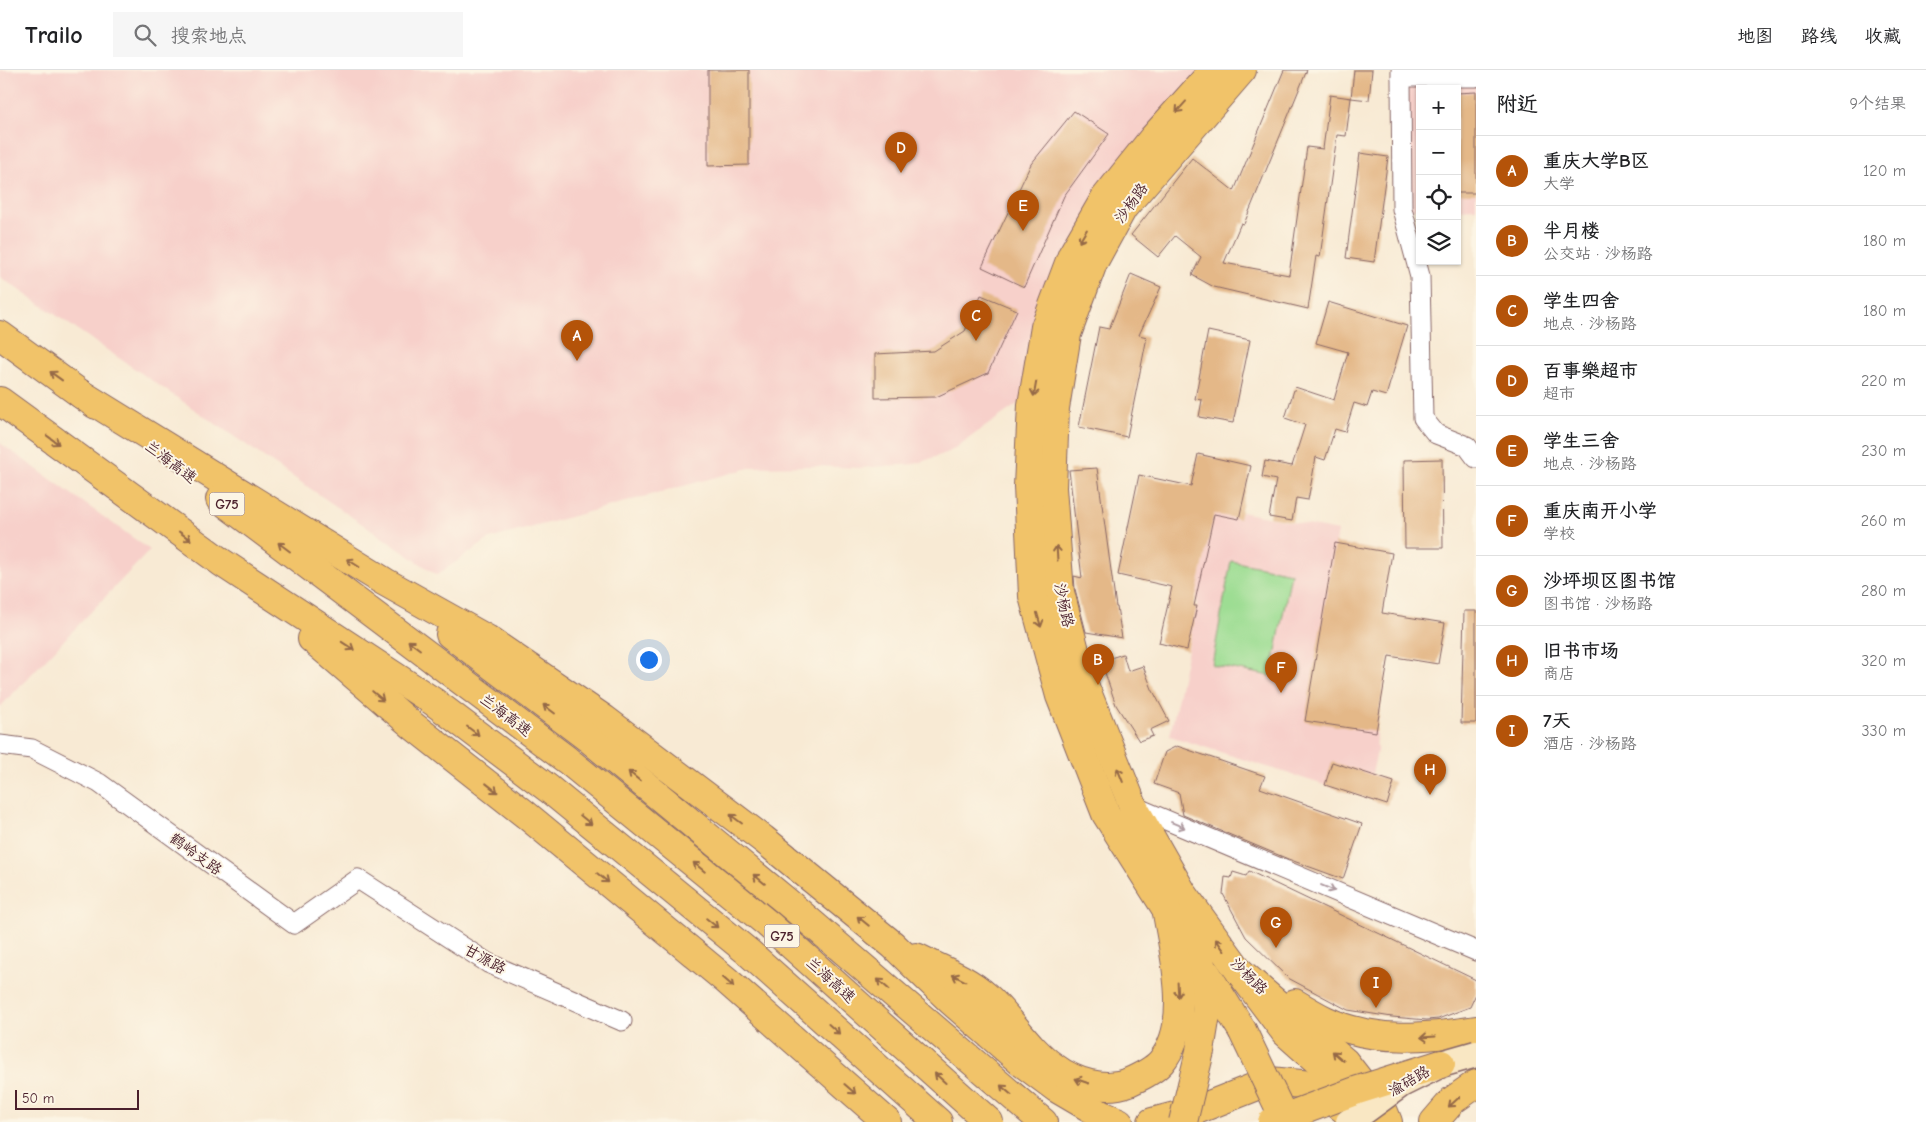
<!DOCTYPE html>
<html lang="zh">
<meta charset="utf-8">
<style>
:root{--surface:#fff;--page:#f6f6f6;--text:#202124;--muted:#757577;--line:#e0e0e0;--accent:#b45309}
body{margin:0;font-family:"Comic Neue","LXGW WenKai TC",sans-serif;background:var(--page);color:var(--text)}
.controls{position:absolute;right:15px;top:15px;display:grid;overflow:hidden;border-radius:0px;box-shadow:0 1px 4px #0004}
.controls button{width:45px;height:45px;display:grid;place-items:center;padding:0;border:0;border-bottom:1px solid var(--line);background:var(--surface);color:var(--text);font:25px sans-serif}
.scale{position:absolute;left:15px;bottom:12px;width:124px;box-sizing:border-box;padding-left:5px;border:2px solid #4a1f2b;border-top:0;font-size:14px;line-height:18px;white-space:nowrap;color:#4a1f2b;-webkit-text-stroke:4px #fcf5e5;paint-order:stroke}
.you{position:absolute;left:648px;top:589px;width:18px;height:18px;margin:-12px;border:4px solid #fff;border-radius:50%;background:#1a73e8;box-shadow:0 0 0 8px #1a73e833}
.badge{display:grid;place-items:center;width:32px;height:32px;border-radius:50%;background:var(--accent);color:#fff;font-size:16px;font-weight:700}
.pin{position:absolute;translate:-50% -41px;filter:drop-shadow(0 1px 2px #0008)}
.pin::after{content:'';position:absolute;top:26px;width:18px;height:15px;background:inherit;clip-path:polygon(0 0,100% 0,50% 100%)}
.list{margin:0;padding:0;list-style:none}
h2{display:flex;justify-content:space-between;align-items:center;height:65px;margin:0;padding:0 20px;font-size:21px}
h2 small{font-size:16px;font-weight:400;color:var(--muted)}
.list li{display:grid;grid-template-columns:32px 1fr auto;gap:15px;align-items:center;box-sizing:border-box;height:70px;padding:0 20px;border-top:1px solid var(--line)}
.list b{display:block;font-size:19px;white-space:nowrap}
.list p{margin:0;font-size:16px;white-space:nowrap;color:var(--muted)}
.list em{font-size:16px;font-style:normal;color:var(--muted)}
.icon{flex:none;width:28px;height:28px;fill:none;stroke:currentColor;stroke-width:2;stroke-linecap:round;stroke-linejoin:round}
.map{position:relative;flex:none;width:1476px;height:1052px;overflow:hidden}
header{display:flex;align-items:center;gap:30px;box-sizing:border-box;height:70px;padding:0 25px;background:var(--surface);border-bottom:1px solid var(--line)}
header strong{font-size:24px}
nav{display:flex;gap:28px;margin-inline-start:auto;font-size:18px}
.search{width:350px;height:45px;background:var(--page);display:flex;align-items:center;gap:12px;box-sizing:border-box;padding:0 18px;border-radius:0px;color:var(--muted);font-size:19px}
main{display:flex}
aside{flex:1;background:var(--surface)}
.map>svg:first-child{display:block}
.built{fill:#f7d0ca}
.green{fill:#9ddd93;stroke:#747e5f}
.building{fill:#e4b888}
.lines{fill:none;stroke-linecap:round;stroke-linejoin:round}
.street-casing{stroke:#876666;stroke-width:21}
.primary-casing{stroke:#876666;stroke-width:30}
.highway-casing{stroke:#876666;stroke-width:30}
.street{stroke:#fff;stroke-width:19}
.primary{stroke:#f1c369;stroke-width:28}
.highway{stroke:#f1c369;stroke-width:28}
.secondary-bridge-casing{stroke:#876666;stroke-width:29;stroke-linecap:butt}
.primary-bridge-casing{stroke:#876666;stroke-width:30;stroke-linecap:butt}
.highway-bridge-casing{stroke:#876666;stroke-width:30;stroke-linecap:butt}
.secondary-bridge{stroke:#f9e7c3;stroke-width:26}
.primary-bridge{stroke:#f1c369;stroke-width:28}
.highway-bridge{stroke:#f1c369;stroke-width:28}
.oneway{stroke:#956947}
.oneway2{stroke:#ae9aa0}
.labels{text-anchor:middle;stroke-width:4;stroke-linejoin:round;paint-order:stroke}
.shield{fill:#fcf5e5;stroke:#7f5f63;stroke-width:1}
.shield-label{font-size:14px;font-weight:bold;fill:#4a1f2b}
.street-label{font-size:15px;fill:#4a1f2b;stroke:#fcf5e5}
</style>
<header>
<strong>Trailo</strong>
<div class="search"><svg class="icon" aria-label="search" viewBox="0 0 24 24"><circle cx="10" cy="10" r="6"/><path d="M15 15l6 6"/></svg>搜索地点</div>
<nav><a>地图</a><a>路线</a><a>收藏</a></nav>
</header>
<main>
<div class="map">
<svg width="1476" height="1052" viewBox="0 0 1476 1052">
<rect width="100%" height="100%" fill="#fcf5e5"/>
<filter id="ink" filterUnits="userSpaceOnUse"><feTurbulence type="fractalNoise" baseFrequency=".02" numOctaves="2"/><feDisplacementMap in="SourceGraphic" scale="10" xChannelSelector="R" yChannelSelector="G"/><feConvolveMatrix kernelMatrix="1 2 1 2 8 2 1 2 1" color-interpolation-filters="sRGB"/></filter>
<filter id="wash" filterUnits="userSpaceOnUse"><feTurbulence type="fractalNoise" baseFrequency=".0096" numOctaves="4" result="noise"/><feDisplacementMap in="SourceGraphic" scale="20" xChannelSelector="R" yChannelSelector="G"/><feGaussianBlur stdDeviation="1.12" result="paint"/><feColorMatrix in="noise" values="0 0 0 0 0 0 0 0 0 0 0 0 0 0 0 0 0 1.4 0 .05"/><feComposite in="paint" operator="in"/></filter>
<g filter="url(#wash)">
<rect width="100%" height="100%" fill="#f8ead4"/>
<!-- built -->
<g class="built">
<polygon points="0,0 1204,0 1022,331 949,382 915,394 859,398 816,396 753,397 489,469 437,505 0,207"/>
<polygon points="1401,7 1476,7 1476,138 1457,139 1457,19 1420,19 1420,139 1402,139"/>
<polygon points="0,373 150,480 0,637"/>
<polygon points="1241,442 1338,461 1336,473 1392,483 1375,582 1389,584 1376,662 1377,681 1372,704 1394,712 1387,735 1170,666 1197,536 1197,522 1214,444 1239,449"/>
</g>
<!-- green -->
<polygon class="green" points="1231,491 1291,503 1271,606 1212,595"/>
<g id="blocks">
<!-- building -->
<g class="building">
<polygon points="708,0 749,0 749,95 708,96"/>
<polygon points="1284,0 1307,0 1244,154 1241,153 1224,193 1289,205 1307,77 1323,79 1330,25 1351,28 1346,66 1337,65 1320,187 1316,186 1308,239 1214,217 1192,205 1201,187 1175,166 1158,187 1131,165 1192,88 1234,121"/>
<polygon points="1354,0 1372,0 1369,30 1351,28"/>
<polygon points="1476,22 1476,123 1457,123 1457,23"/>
<polygon points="1074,41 1109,64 1064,126 1024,217 982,197 1031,94"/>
<polygon points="1360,83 1388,87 1374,192 1346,188"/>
<polygon points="1131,204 1161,217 1139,265 1147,267 1127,367 1079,357 1099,257 1109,259"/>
<polygon points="981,225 1017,240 988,303 936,327 875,328 875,284 934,281 965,261"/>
<polygon points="1328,232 1407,256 1386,326 1372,322 1367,337 1354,333 1345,362 1335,359 1325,390 1316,387 1308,430 1296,428 1292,451 1269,447 1276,410 1262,407 1265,391 1292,396 1305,355 1285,348 1295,317 1334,330 1348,282 1316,273"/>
<polygon points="1208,261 1250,270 1233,353 1199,347 1202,330 1195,329"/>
<polygon points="1198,384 1251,396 1239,449 1214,444 1194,536 1197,536 1187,580 1159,573 1172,517 1118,505 1139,405 1191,416"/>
<polygon points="1442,389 1443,478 1405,478 1404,390"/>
<polygon points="1097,398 1116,537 1117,537 1122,568 1086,562 1075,519 1074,506 1082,508 1069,400"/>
<polygon points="1335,473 1392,483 1382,543 1445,553 1438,594 1389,586 1376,662 1305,651"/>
<polygon points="1464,541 1476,541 1476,653 1461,653"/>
<polygon points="1123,584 1128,601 1143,596 1152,619 1169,651 1150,660 1153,666 1139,671 1116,635 1101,591"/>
<polygon points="1177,676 1265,706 1260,718 1362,754 1343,809 1288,789 1183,745 1179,723 1154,714 1165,682"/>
<polygon points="1332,692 1394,712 1387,735 1325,715"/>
<polygon points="1249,801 1476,910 1476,924 1470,937 1438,949 1427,950 1392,947 1348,940 1288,908 1246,867 1223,824 1225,807 1231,808 1233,802 1246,806"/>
</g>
</g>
</g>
<g filter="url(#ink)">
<use href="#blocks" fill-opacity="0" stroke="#876666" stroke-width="1"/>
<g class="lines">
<defs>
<g id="street">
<polyline points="1401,0 1401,7 1476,7"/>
<polyline points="1401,7 1402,139 1420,206 1423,348 1436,364 1467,376 1476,388"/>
<polyline points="0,675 32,679 99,713 294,854 358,809 488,893 622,951"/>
<polyline points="1133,736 1476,881"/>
</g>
<g id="primary">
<polyline points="1242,0 1123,138 1093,193 1067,264 1055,338 1052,418 1060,522 1083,612 1133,736 1182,822 1240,902 1345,992 1384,1042 1388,1052"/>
<polyline points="1207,904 1242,960"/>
<path d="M1295,933C1305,939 1315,945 1325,950C1373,973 1425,968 1476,960"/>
<polyline points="1200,981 1207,938 1201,894 1106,744 1060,626 1033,526 1028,416 1032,335 1045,257 1072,185 1105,128 1153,68 1214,0"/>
<polyline points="1434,1052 1453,1030 1476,1014"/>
</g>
<g id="highway">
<polyline points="0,265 96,335"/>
<polyline points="81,324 385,512 487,569 604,649 763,769 893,875 951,931 1021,992 1056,1018 1102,1045 1119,1052"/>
<polyline points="0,331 221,492 434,632 549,719 748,882 938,1052"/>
<polyline points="220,429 567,690 768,854 989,1052"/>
<polyline points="450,564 588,668 786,831 1043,1052"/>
<polyline points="312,569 412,655 525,744 726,910 887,1052"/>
<path d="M916,887C940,899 966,908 986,926C1010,947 1027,978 1054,997C1074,1012 1104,1022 1129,1012C1140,1007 1153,1001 1161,992C1194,953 1173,882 1166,837"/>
<polyline points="1240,902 1285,962 1331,1003 1373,1052"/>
<polyline points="1152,1052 1194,1041 1270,1011 1311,1015 1345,1040 1348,1044"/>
</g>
</defs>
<!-- street casing -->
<use href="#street" class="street-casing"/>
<!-- primary casing -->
<use href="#primary" class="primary-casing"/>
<!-- highway casing -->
<use href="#highway" class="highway-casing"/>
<!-- street -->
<use href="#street" class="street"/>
<!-- primary -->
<use href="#primary" class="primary"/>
<!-- highway -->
<use href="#highway" class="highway"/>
<defs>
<polyline id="secondary-bridge" points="1349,1052 1401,1014 1441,994 1476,984"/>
<g id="primary-bridge">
<polyline points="1242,960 1286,1052"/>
<polyline points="1183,1052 1200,981"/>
</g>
<polyline id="highway-bridge" points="1272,1052 1358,1020 1441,994"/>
</defs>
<!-- secondary-bridge casing -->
<use href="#secondary-bridge" class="secondary-bridge-casing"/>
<!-- primary-bridge casing -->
<use href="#primary-bridge" class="primary-bridge-casing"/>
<!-- highway-bridge casing -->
<use href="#highway-bridge" class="highway-bridge-casing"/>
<!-- secondary-bridge -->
<use href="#secondary-bridge" class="secondary-bridge"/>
<!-- primary-bridge -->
<use href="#primary-bridge" class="primary-bridge"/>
<!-- highway-bridge -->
<use href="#highway-bridge" class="highway-bridge"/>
</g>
<!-- one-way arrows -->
<defs><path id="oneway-shaft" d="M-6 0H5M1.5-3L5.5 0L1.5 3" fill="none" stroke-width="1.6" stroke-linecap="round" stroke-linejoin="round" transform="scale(1.25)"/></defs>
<g class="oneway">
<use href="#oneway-shaft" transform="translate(1181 37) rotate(132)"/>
<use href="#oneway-shaft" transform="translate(1083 166) rotate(121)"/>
<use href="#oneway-shaft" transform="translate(56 306) rotate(-144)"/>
<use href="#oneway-shaft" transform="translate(1035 319) rotate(100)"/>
<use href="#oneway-shaft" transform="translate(53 370) rotate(36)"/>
<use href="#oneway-shaft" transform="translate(185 466) rotate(36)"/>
<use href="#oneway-shaft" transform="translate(284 477) rotate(-143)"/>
<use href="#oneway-shaft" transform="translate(1057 483) rotate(-94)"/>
<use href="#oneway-shaft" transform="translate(353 493) rotate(-148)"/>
<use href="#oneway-shaft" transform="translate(1039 550) rotate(74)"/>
<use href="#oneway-shaft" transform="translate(414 575) rotate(-143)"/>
<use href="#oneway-shaft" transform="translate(348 576) rotate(33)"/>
<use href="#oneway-shaft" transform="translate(378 626) rotate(40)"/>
<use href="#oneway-shaft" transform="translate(549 639) rotate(-143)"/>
<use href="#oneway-shaft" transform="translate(473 661) rotate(37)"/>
<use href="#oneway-shaft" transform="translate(1120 705) rotate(-112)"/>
<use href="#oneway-shaft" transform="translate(634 706) rotate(-141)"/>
<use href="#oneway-shaft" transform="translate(492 718) rotate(38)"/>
<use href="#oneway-shaft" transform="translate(736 749) rotate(-143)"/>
<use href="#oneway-shaft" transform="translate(586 750) rotate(39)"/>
<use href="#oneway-shaft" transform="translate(699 797) rotate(-141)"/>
<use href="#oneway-shaft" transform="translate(603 808) rotate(39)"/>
<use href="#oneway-shaft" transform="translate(759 809) rotate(-141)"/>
<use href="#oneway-shaft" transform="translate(863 851) rotate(-141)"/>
<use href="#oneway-shaft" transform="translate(712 853) rotate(39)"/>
<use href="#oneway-shaft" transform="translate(1220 875) rotate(-126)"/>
<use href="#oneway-shaft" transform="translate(959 908) rotate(-154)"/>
<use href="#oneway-shaft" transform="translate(728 912) rotate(41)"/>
<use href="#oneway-shaft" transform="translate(883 914) rotate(-139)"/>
<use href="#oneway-shaft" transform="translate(1178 920) rotate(87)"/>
<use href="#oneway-shaft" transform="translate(834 959) rotate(42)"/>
<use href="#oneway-shaft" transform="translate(1428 967) rotate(176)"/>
<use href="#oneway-shaft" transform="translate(1338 986) rotate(-139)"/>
<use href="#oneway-shaft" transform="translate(940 1008) rotate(-138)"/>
<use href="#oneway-shaft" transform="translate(1082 1011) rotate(-161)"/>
<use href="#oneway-shaft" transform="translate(850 1019) rotate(41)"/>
<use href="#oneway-shaft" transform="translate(1006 1020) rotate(-139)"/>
<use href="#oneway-shaft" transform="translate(1454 1032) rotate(138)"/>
</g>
<g class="oneway2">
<use href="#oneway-shaft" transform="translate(1178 755) rotate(23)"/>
<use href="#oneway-shaft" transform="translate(1328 818) rotate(23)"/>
</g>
</g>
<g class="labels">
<!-- shield labels -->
<g class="shield">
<rect x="209.5" y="422.5" width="35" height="23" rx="4"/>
<rect x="764.5" y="854.5" width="35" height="23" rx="4"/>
</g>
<g class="shield-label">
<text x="227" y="439">G75</text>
<text x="782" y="871">G75</text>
</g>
<!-- street labels -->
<g class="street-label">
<text transform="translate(1131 133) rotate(-54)" y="5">沙杨路</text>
<text transform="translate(171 392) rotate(37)" y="5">兰海高速</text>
<text transform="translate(1064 535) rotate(78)" y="5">沙杨路</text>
<text transform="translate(506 645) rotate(37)" y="5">兰海高速</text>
<text transform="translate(196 784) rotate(36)" y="5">鹤岭支路</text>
<text transform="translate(485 889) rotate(29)" y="5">甘源路</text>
<text transform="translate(1249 906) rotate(45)" y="5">沙杨路</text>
<text transform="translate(831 910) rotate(42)" y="5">兰海高速</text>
<text transform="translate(1409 1011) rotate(-30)" y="5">渝碚路</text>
</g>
</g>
</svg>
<div class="controls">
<button>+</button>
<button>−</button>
<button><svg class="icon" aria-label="locate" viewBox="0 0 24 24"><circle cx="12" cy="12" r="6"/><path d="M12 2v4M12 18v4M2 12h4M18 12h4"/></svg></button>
<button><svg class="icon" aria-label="layers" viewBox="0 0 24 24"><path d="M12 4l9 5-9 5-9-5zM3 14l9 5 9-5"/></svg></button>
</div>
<div class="scale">50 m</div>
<div class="you"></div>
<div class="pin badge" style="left:577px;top:291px">A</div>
<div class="pin badge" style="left:1098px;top:615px">B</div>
<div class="pin badge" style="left:976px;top:271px">C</div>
<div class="pin badge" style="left:901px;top:103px">D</div>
<div class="pin badge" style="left:1023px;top:161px">E</div>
<div class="pin badge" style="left:1281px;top:623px">F</div>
<div class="pin badge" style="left:1276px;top:878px">G</div>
<div class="pin badge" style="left:1430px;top:725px">H</div>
<div class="pin badge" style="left:1376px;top:938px">I</div>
</div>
<aside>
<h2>附近<small>9个结果</small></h2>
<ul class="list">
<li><span class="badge">A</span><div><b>重庆大学B区</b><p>大学</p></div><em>120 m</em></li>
<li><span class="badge">B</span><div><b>半月楼</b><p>公交站 · 沙杨路</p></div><em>180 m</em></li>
<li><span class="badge">C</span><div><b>学生四舍</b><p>地点 · 沙杨路</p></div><em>180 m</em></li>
<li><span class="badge">D</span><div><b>百事樂超市</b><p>超市</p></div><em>220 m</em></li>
<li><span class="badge">E</span><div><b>学生三舍</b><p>地点 · 沙杨路</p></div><em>230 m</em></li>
<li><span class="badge">F</span><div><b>重庆南开小学</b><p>学校</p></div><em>260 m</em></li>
<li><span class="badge">G</span><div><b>沙坪坝区图书馆</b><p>图书馆 · 沙杨路</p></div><em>280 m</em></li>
<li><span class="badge">H</span><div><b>旧书市场</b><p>商店</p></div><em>320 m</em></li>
<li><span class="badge">I</span><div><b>7天</b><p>酒店 · 沙杨路</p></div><em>330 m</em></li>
</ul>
</aside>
</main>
